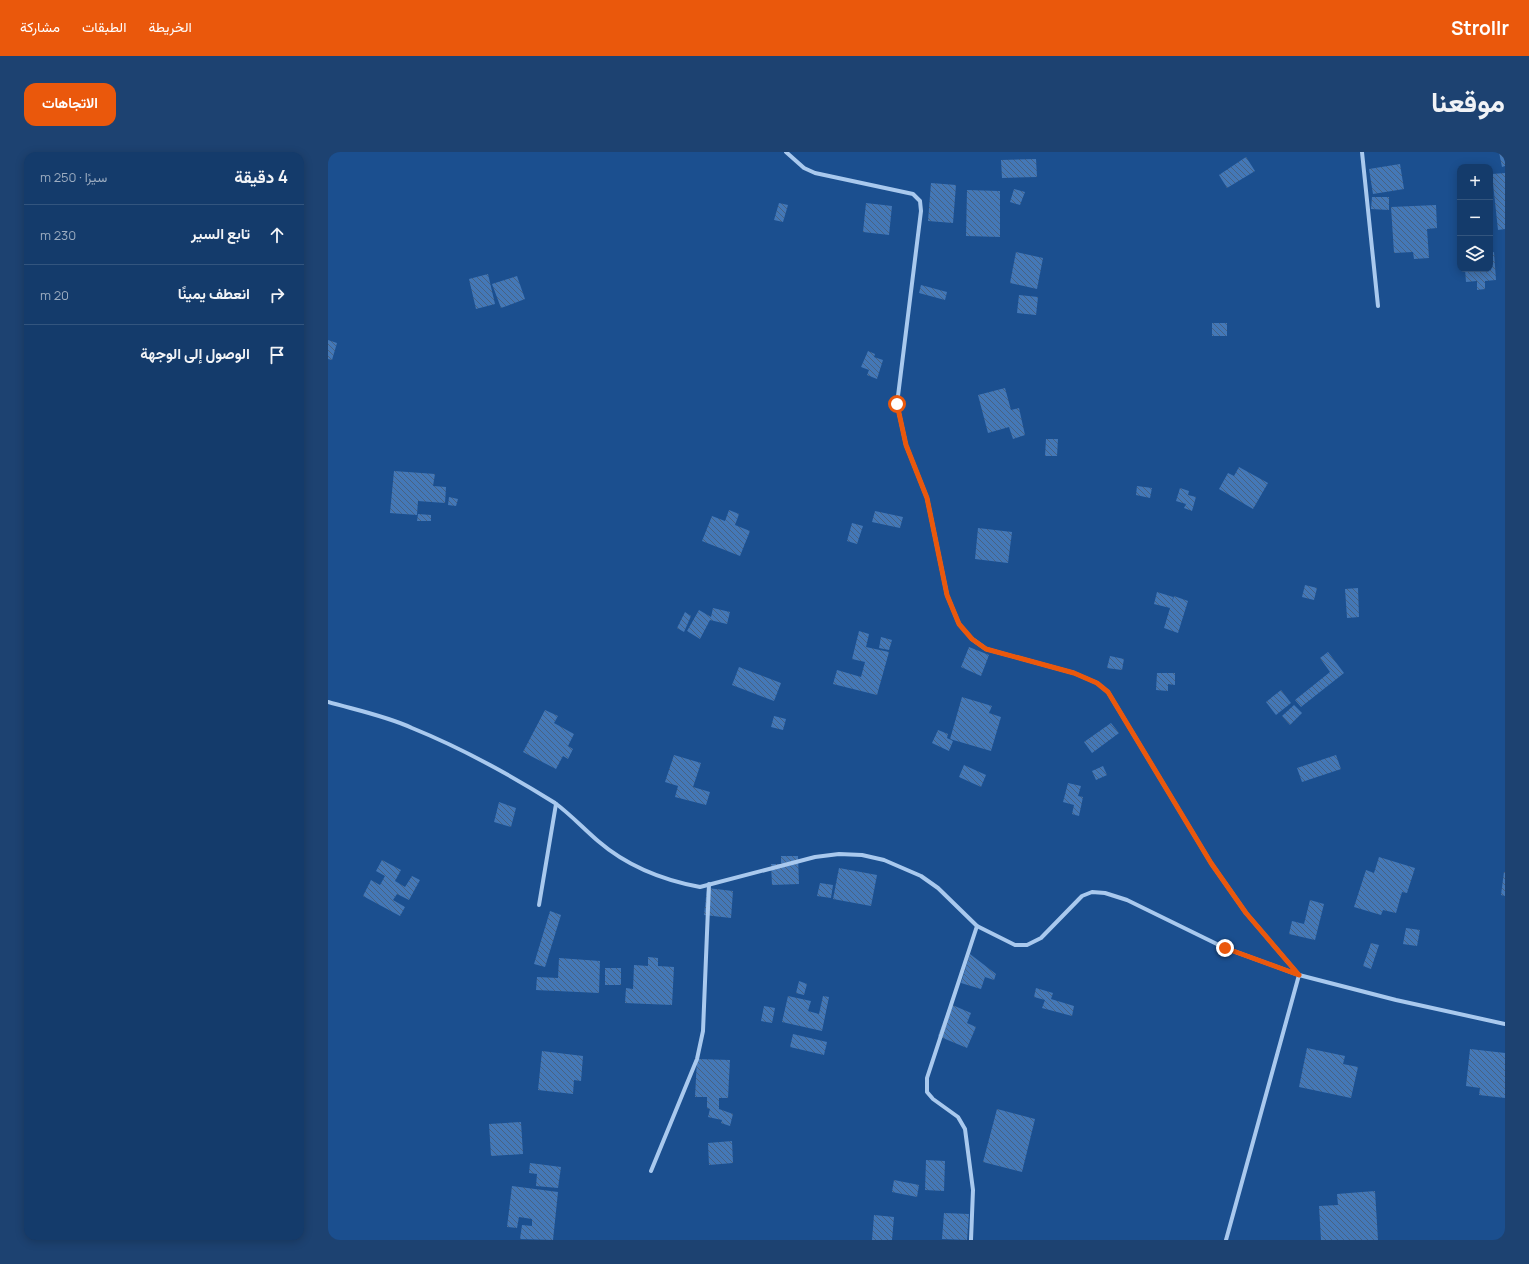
<!DOCTYPE html>
<html lang="ar">
<meta charset="utf-8">
<style>
:root{--surface:#143b6b;--page:#1d4271;--text:#f1f3f6;--muted:#9dadc1;--line:#33557e;--accent:#ea580c}
body{margin:0;font-family:Manrope,Vazirmatn,sans-serif;background:var(--page);color:var(--text);direction:rtl}
.controls{position:absolute;right:12px;top:12px;display:grid;overflow:hidden;border-radius:8px;box-shadow:0 2px 10px #0003}
.controls button{width:36px;height:36px;display:grid;place-items:center;padding:0;border:0;border-bottom:1px solid var(--line);background:var(--surface);color:var(--text);font:20px sans-serif}
.stop{position:absolute;width:12px;height:12px;margin:-9px;border:3px solid #ea580c;border-radius:50%;background:#fff}
.stop.end{background:#ea580c;border-color:#fff;box-shadow:0 1px 4px #0008}
.list{margin:0;padding:0;list-style:none}
h2{display:flex;justify-content:space-between;align-items:center;height:52px;margin:0;padding:0 16px;font-size:17px}
h2 small{font-size:13px;font-weight:400;color:var(--muted)}
.list li{display:grid;grid-template-columns:26px 1fr auto;gap:12px;align-items:center;box-sizing:border-box;height:60px;padding:0 16px;border-top:1px solid var(--line)}
.list b{display:block;font-size:15px;white-space:nowrap}
.list em{font-size:13px;font-style:normal;color:var(--muted)}
.icon{flex:none;width:22px;height:22px;fill:none;stroke:currentColor;stroke-width:2;stroke-linecap:round;stroke-linejoin:round}
.map{position:relative;flex:none;width:1177px;height:1088px;overflow:hidden;direction:ltr;border-radius:12px}
header{display:flex;align-items:center;gap:24px;box-sizing:border-box;height:56px;padding:0 20px;background:var(--accent);color:#fff}
header strong{font-size:19px}
nav{display:flex;gap:22px;margin-inline-start:auto;font-size:14px}
.intro{display:flex;align-items:center;justify-content:space-between;box-sizing:border-box;height:96px;padding:0 24px}
h1{margin:0;font-size:28px}
.button{padding:10px 18px;border-radius:12px;background:var(--accent);color:#fff;font-size:14px;font-weight:700}
main{display:flex;gap:24px;padding:0 24px}
aside{flex:1;background:var(--surface);border-radius:12px;box-shadow:0 2px 10px #0003}
.map>svg:first-child{display:block}
.building{fill:url(#building-back-hatch)}
.lines{fill:none;stroke-linecap:round;stroke-linejoin:round}
.street{stroke:#a9c9ee;stroke-width:4}
.route{stroke:#ea580c;stroke-width:5}
</style>
<header>
<strong>Strollr</strong>
<nav><a>الخريطة</a><a>الطبقات</a><a>مشاركة</a></nav>
</header>
<div class="intro"><h1>موقعنا</h1><a class="button">الاتجاهات</a></div>
<main>
<div class="map">
<svg width="1177" height="1088" viewBox="0 0 1177 1088">
<defs>
<pattern id="building-back-hatch" width="6" height="6" patternUnits="userSpaceOnUse"><rect width="6" height="6" fill="#4478b7"/><path d="M-1 5l2 2M0 0l6 6M5-1l2 2" fill="none" stroke="#486282"/></pattern>
</defs>
<rect width="100%" height="100%" fill="#1b4f8f"/>
<!-- building -->
<g class="building">
<polygon points="1171,0 1177,0 1177,14 1174,15"/>
<polygon points="918,5 927,19 899,36 891,23"/>
<polygon points="708,7 709,25 674,26 673,8"/>
<polygon points="1072,12 1076,37 1045,42 1041,17"/>
<polygon points="1177,21 1177,77 1170,78 1164,22"/>
<polygon points="603,31 628,33 625,71 600,69"/>
<polygon points="686,37 697,40 692,53 682,50"/>
<polygon points="639,38 672,39 672,85 638,84"/>
<polygon points="1044,45 1061,45 1061,58 1043,57"/>
<polygon points="451,51 460,53 455,70 446,68"/>
<polygon points="538,51 564,54 561,83 535,80"/>
<polygon points="1108,53 1109,76 1099,77 1101,106 1086,107 1085,100 1066,101 1063,55"/>
<polygon points="688,100 715,106 709,137 682,131"/>
<polygon points="1166,100 1168,128 1157,129 1157,137 1149,138 1149,129 1138,130 1137,117 1162,117 1162,101"/>
<polygon points="160,122 167,152 148,157 141,127"/>
<polygon points="189,124 197,147 173,156 164,132"/>
<polygon points="593,133 619,140 617,148 591,141"/>
<polygon points="691,143 710,145 708,163 689,161"/>
<rect x="884" y="171" width="15" height="13"/>
<polygon points="0,188 9,191 4,208 0,207"/>
<polygon points="540,199 547,202 546,205 555,208 549,227 539,223 541,218 533,215"/>
<polygon points="677,236 683,258 691,256 697,283 685,287 681,275 660,281 650,243"/>
<polygon points="718,287 730,287 729,304 717,304"/>
<polygon points="911,315 940,331 925,357 891,337 900,321 906,324"/>
<polygon points="66,319 107,322 105,334 118,335 117,351 90,349 89,363 62,361"/>
<polygon points="809,334 824,336 822,346 808,343"/>
<polygon points="852,336 861,339 860,343 868,345 864,359 856,356 858,352 848,349"/>
<polygon points="121,345 130,347 128,354 120,353"/>
<polygon points="401,358 411,362 407,373 422,379 412,404 374,389 384,364 397,369"/>
<polygon points="547,359 575,365 572,376 544,370"/>
<polygon points="90,362 103,363 103,369 89,369"/>
<polygon points="524,371 535,374 529,392 519,389"/>
<polygon points="650,376 684,380 680,411 647,407"/>
<polygon points="977,433 989,436 986,448 974,445"/>
<polygon points="1030,436 1031,465 1019,466 1017,437"/>
<polygon points="829,440 845,445 844,451 846,444 860,449 850,481 836,476 842,456 826,452"/>
<polygon points="385,456 402,460 399,472 382,468 372,487 359,479 371,458 383,465"/>
<polygon points="357,460 363,464 356,480 349,476"/>
<polygon points="531,479 541,482 538,495 561,500 549,543 505,532 509,518 533,525 537,510 524,507"/>
<polygon points="553,485 564,488 561,498 551,496"/>
<polygon points="641,495 661,503 653,524 633,515"/>
<polygon points="1000,500 1016,521 973,555 967,548 1002,520 992,506"/>
<polygon points="782,504 796,507 794,518 779,516"/>
<polygon points="411,515 453,531 446,549 404,533"/>
<polygon points="829,521 847,521 847,533 840,532 840,539 828,538"/>
<polygon points="953,538 963,551 948,563 938,550"/>
<polygon points="634,545 664,554 661,561 673,565 663,599 622,587"/>
<polygon points="966,553 974,561 962,573 954,564"/>
<polygon points="217,558 230,564 226,571 246,582 240,594 245,597 240,607 235,604 228,617 195,600"/>
<polygon points="446,564 458,567 455,578 443,575"/>
<polygon points="783,571 791,581 764,601 756,590"/>
<polygon points="610,578 620,582 619,586 625,589 621,599 604,591"/>
<polygon points="346,603 373,611 365,635 382,640 378,653 347,645 350,634 337,630"/>
<polygon points="1008,603 1013,617 974,630 969,616"/>
<polygon points="636,613 658,623 653,635 631,625"/>
<polygon points="775,614 779,623 768,628 764,619"/>
<polygon points="740,631 753,634 750,644 755,645 751,664 744,662 746,653 735,650"/>
<polygon points="171,650 188,656 183,675 166,670"/>
<polygon points="453,704 470,704 471,732 444,733 443,712 453,712"/>
<polygon points="1051,705 1087,716 1079,741 1074,740 1068,761 1055,758 1053,763 1026,755 1038,718 1046,721"/>
<polygon points="54,708 73,718 67,729 77,735 84,724 92,728 81,748 69,742 65,748 77,755 72,764 35,744 43,728 52,733 57,724 48,719"/>
<polygon points="511,716 549,723 543,754 505,747"/>
<polygon points="1176,720 1177,720 1177,744 1173,743"/>
<polygon points="492,731 505,733 503,746 489,744"/>
<polygon points="379,736 405,739 403,766 376,763"/>
<polygon points="982,748 996,752 987,788 961,782 964,769 976,772"/>
<polygon points="222,759 233,763 217,815 206,812"/>
<polygon points="1078,776 1092,778 1089,794 1075,792"/>
<polygon points="1043,791 1051,793 1043,817 1035,814"/>
<polygon points="642,802 668,822 666,828 657,825 653,837 633,831"/>
<polygon points="320,805 330,806 330,814 346,815 344,853 297,851 298,836 305,837 306,813 320,814"/>
<polygon points="231,806 272,809 271,841 208,838 209,825 230,826"/>
<rect x="277" y="816" width="16" height="17"/>
<polygon points="471,829 479,832 476,843 468,841"/>
<polygon points="708,836 725,841 723,847 746,854 744,864 714,856 717,848 706,845"/>
<polygon points="460,844 483,849 480,859 491,862 495,844 501,845 494,879 454,870"/>
<polygon points="622,852 643,861 639,871 648,875 639,896 610,884"/>
<polygon points="436,854 447,856 444,871 433,869"/>
<polygon points="465,882 499,890 496,903 462,895"/>
<polygon points="979,896 1017,904 1015,912 1030,915 1023,946 971,935"/>
<polygon points="1142,897 1177,901 1177,946 1151,943 1152,936 1138,934"/>
<polygon points="214,899 255,904 253,929 246,928 245,942 210,938"/>
<polygon points="369,907 402,908 400,946 391,946 391,957 405,962 402,974 393,971 394,968 380,965 382,957 379,956 379,945 367,945"/>
<polygon points="669,957 707,967 694,1020 655,1010"/>
<polygon points="193,970 195,1002 163,1004 161,972"/>
<polygon points="404,989 405,1011 381,1013 380,991"/>
<polygon points="598,1008 617,1009 616,1039 597,1038"/>
<polygon points="202,1011 233,1015 230,1036 208,1034 209,1022 201,1021"/>
<polygon points="566,1028 591,1033 589,1045 564,1040"/>
<polygon points="184,1034 230,1040 225,1088 192,1087 194,1073 204,1074 204,1067 191,1065 189,1076 179,1075"/>
<polygon points="1047,1039 1050,1088 993,1088 991,1054 1010,1053 1009,1042"/>
<polygon points="616,1061 641,1062 639,1088 614,1087"/>
<polygon points="546,1063 566,1065 564,1088 544,1088"/>
</g>
<g class="lines">
<!-- street -->
<g class="street">
<polyline points="458,0 476,16 487,21 585,42 592,49 593,59 569,252 578,293 599,346 619,443 631,472 644,487 658,497 746,521 769,531 780,540 883,711 918,761 971,823 898,1088"/>
<polyline points="1034,0 1050,154"/>
<path d="M0,550C28,558 58,564 84,576C131,595 184,624 227,651C242,662 256,677 270,689C299,714 334,728 372,735L487,705L511,702L534,703L556,708L593,724L610,736L649,774L687,793H699L713,786L754,744L764,740L777,741L799,748L897,796L971,823L1068,848L1177,872"/>
<polyline points="211,753 228,652"/>
<polyline points="323,1019 369,907 375,879 381,732"/>
<polyline points="643,1088 645,1038 637,977 630,965 605,947 599,940 599,926 649,774"/>
</g>
</g>
<g class="lines">
<!-- route -->
<polyline class="route" points="569,252 578,293 599,346 619,443 631,472 644,487 658,497 746,521 769,531 780,540 883,711 918,761 971,823 897,796"/>
</g>
</svg>
<div class="controls">
<button>+</button>
<button>−</button>
<button><svg class="icon" aria-label="layers" viewBox="0 0 24 24"><path d="M12 4l9 5-9 5-9-5zM3 14l9 5 9-5"/></svg></button>
</div>
<div class="stop" style="left:569px;top:252px"></div>
<div class="stop end" style="left:897px;top:796px"></div>
</div>
<aside>
<h2>4 دقيقة<small>سيرًا · 250 m</small></h2>
<ul class="list">
<li><svg class="icon" aria-label="ahead" viewBox="0 0 24 24"><path d="M12 20V5M6 11l6-6 6 6"/></svg><div><b>تابع السير</b></div><em>230 m</em></li>
<li><svg class="icon" aria-label="right" viewBox="0 0 24 24"><path d="M7 20v-9h11M14 6l5 5-5 5"/></svg><div><b>انعطف يمينًا</b></div><em>20 m</em></li>
<li><svg class="icon" aria-label="arrive" viewBox="0 0 24 24"><path d="M6 21V4h12l-3 4 3 4H6"/></svg><div><b>الوصول إلى الوجهة</b></div></li>
</ul>
</aside>
</main>
